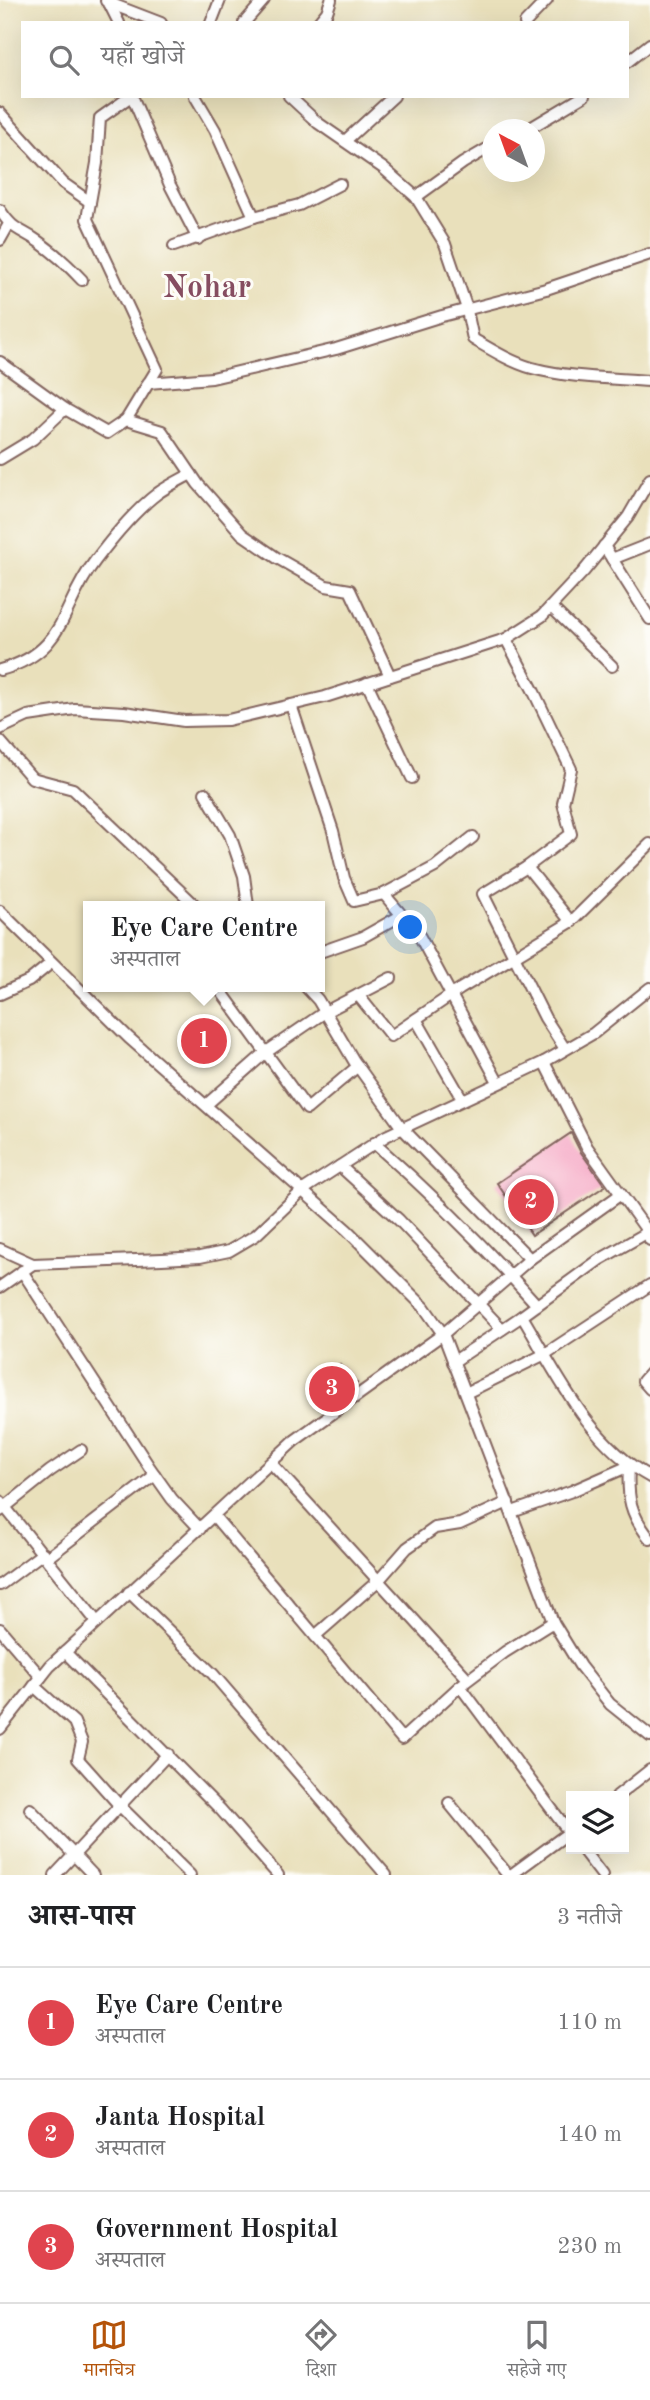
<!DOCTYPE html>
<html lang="hi">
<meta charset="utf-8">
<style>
:root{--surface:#fff;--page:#f2f2f2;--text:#202124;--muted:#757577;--line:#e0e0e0;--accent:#b45309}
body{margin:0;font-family:"Old Standard TT","Noto Serif Devanagari",serif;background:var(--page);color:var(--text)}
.controls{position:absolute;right:21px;bottom:21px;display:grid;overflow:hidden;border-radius:0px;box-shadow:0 7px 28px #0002}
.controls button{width:63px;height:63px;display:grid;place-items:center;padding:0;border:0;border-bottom:2px solid var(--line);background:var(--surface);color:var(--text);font:35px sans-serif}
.compass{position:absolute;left:482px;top:119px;width:63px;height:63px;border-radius:50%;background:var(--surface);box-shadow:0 7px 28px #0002;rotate:319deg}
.you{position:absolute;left:411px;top:928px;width:24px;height:24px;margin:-18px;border:5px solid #fff;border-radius:50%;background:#1a73e8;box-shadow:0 0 0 10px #1a73e833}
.badge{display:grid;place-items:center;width:46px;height:46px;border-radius:50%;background:var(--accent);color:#fff;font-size:23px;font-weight:700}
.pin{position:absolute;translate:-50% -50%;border:4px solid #fff;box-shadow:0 2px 7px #0006}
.popup{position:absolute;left:83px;top:901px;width:242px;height:91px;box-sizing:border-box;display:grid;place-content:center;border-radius:0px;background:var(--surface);filter:drop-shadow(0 2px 5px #0005);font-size:23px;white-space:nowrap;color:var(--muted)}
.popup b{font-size:26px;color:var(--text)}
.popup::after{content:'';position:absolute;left:50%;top:100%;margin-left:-14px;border:14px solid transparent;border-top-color:var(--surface)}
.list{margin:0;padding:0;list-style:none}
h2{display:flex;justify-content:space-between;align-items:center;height:91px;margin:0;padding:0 28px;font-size:30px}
h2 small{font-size:23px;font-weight:400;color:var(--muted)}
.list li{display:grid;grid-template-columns:46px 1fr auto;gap:21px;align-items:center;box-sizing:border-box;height:112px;padding:0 28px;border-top:2px solid var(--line)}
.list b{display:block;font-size:26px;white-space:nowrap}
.list p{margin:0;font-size:23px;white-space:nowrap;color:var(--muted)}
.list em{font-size:23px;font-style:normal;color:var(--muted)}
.icon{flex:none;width:38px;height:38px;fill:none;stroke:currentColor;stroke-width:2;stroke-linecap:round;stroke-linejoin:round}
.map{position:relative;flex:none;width:650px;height:1875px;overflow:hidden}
.search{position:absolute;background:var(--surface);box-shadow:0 7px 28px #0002;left:21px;right:21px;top:21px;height:77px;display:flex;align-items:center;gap:18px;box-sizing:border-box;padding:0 24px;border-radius:0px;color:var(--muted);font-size:26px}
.sheet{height:427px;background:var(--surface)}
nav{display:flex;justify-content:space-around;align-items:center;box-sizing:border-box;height:98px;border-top:2px solid var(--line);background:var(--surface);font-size:19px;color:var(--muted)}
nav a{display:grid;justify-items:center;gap:4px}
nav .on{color:var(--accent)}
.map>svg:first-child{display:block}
.building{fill:#f5a3c2}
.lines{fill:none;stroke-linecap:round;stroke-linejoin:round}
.street-casing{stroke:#82635d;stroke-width:14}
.street{stroke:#fff;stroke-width:10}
.labels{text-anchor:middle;stroke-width:6;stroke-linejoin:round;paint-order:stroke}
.district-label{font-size:32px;font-weight:bold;fill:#864d60;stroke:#fdfcf7}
</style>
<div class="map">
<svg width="650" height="1875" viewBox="0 0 650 1875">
<rect width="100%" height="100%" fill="#fdfcf7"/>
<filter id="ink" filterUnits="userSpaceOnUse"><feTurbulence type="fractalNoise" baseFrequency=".0143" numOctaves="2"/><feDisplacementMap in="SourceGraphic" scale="14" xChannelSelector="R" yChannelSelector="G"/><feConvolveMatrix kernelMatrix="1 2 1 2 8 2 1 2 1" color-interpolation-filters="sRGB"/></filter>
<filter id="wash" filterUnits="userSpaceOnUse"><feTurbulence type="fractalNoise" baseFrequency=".00686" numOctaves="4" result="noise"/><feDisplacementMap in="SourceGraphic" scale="28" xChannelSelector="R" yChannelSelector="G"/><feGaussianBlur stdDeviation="1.57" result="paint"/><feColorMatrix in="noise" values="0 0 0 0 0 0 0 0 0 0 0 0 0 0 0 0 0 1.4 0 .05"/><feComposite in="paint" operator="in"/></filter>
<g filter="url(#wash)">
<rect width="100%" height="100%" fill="#e9e0bb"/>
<g id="blocks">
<!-- building -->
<g class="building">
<polygon points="213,1021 224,1033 199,1055 188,1044"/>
<polygon points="571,1133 580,1151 605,1186 532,1235 497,1183"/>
<polygon points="340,1365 357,1383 319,1408 309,1397"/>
</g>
</g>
</g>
<g filter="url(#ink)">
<use href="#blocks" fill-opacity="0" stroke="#82635d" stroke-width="2"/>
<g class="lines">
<defs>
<g id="street">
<polyline points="112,0 109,3 161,23"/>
<polyline points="106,1 109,3 119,23"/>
<polyline points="211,23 220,0"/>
<polyline points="244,23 264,0"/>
<polyline points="318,23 327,12 331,0"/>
<polyline points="525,23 547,0"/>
<polyline points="627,62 650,44"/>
<polyline points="132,96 170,185 198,239"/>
<polyline points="195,96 215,130 254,217"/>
<path d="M289,96L318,123L383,168L416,197L445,244L466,306L473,339C492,350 511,362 532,368C569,378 611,378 650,381"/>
<polyline points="0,113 63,183 90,202"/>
<polyline points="527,130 584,96"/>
<polyline points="345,141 394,96"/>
<polyline points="416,197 463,163 492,146"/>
<path d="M0,210C13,231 21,229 39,242C56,254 69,266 82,280"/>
<polyline points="0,240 9,224"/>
<polyline points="174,246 254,217 299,205 340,184"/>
<polyline points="0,362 65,409 107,433 126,420 162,431 198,484 242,534 277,558 326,586 350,590 390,676"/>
<polyline points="148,383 212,378 336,349 442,316 546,289 650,254"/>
<polyline points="126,420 157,369 87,219 97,163 100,118 131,96"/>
<polyline points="0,459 33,439 65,409"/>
<polyline points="604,546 650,619"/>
<polyline points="612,559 650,544"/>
<polyline points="551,607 612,666"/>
<polyline points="506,639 533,690 571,769 563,803 571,834 527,867 483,894 545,1018 565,1049"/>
<path d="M0,670C68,651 59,608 95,561C113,537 134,511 158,493C168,486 180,480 191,474"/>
<polyline points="367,683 412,778"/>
<polyline points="291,705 333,831 344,878 354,901 384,894 435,867 473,837"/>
<polyline points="0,729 28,716 75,709 124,712 184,721 228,720 325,697 506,639 542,616 584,571 628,517 650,479"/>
<polyline points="0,741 32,778 73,789 196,906"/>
<polyline points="205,793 230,835 244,876 248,906"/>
<polyline points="527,867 571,922"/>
<polyline points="384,894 420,937 498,1082"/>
<polyline points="0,911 129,1038 347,1230 424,1307 443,1334 553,1622 580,1666 610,1704 650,1736"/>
<polyline points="320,952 363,937 402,915"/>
<polyline points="218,987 307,1109 358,1066"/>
<polyline points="306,987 318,1000 354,1061 402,1128 530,1259"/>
<polyline points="0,994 29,981 51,963"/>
<polyline points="358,995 391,1036 460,989 571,922 650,844"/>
<polyline points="416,1019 462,1099"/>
<polyline points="544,1062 587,1147 648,1232 650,1240"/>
<polyline points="206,1105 265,1053 325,1012 391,978"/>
<path d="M374,1143C432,1194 486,1248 537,1305"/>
<polyline points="340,1166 399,1220 502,1329"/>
<polyline points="0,1249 33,1264"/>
<polyline points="22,1271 150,1468 172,1499 200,1529"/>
<polyline points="0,1287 33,1264 162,1259 200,1257 229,1251 256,1235 303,1190 386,1136 544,1062 594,1033 650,988"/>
<path d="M522,1316C557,1374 589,1444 650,1477"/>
<polyline points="453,1362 522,1316 599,1260 650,1231"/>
<polyline points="650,1373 643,1381 650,1389"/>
<polyline points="466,1393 545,1354 650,1285"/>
<polyline points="271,1463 468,1679"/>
<polyline points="0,1501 97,1622"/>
<polyline points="0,1511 50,1471 81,1450"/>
<path d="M512,1512L572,1491L629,1466C627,1498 630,1514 650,1539"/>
<polyline points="214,1516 402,1739 460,1686 505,1652 553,1622"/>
<polyline points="47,1558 155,1475"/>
<polyline points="0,1585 43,1553"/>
<polyline points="129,1592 213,1674 386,1875"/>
<polyline points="0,1629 41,1677"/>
<polyline points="315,1636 379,1580 407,1548 435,1528 460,1524 508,1502"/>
<polyline points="65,1652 221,1810 278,1875"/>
<polyline points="34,1686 74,1722 82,1742 78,1759 120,1806 190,1875"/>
<polyline points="460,1686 571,1835"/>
<polyline points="0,1729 50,1666 294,1441 443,1334 530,1259 621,1194"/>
<polyline points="617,1796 650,1770"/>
<polyline points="449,1803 508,1875"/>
<polyline points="30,1809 93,1875"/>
<polyline points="582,1849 602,1875"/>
<polyline points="55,1875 168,1754"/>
<polyline points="511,1875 571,1831"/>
</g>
</defs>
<!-- street casing -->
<use href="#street" class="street-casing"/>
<!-- street -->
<use href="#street" class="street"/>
</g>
</g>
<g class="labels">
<!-- district labels -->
<g class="district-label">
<text x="207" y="297">Nohar</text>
</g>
</g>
</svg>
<div class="controls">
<button><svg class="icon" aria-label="layers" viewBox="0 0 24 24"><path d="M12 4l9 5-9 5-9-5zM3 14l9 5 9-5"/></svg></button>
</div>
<svg class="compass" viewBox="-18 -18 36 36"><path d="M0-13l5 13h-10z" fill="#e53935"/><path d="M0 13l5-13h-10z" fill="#757577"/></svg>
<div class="you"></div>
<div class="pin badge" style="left:204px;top:1041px;background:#e0444e">1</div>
<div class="popup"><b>Eye Care Centre</b>अस्पताल</div>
<div class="pin badge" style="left:531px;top:1202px;background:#e0444e">2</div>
<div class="pin badge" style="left:332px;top:1389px;background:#e0444e">3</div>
<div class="search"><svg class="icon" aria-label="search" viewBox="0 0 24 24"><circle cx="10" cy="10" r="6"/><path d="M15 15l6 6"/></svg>यहाँ खोजें</div>
</div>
<section class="sheet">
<h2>आस-पास<small>3 नतीजे</small></h2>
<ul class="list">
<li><span class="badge" style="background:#e0444e">1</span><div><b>Eye Care Centre</b><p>अस्पताल</p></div><em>110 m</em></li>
<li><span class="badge" style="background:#e0444e">2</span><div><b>Janta Hospital</b><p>अस्पताल</p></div><em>140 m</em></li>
<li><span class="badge" style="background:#e0444e">3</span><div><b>Government Hospital</b><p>अस्पताल</p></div><em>230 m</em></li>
</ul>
</section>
<nav>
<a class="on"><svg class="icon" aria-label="map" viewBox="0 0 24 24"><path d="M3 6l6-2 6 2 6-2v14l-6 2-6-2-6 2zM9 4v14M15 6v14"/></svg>मानचित्र</a>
<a><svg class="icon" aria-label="directions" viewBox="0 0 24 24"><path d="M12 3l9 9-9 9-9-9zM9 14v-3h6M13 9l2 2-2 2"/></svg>दिशा</a>
<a><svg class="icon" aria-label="saved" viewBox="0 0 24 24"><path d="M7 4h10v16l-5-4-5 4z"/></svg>सहेजे गए</a>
</nav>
